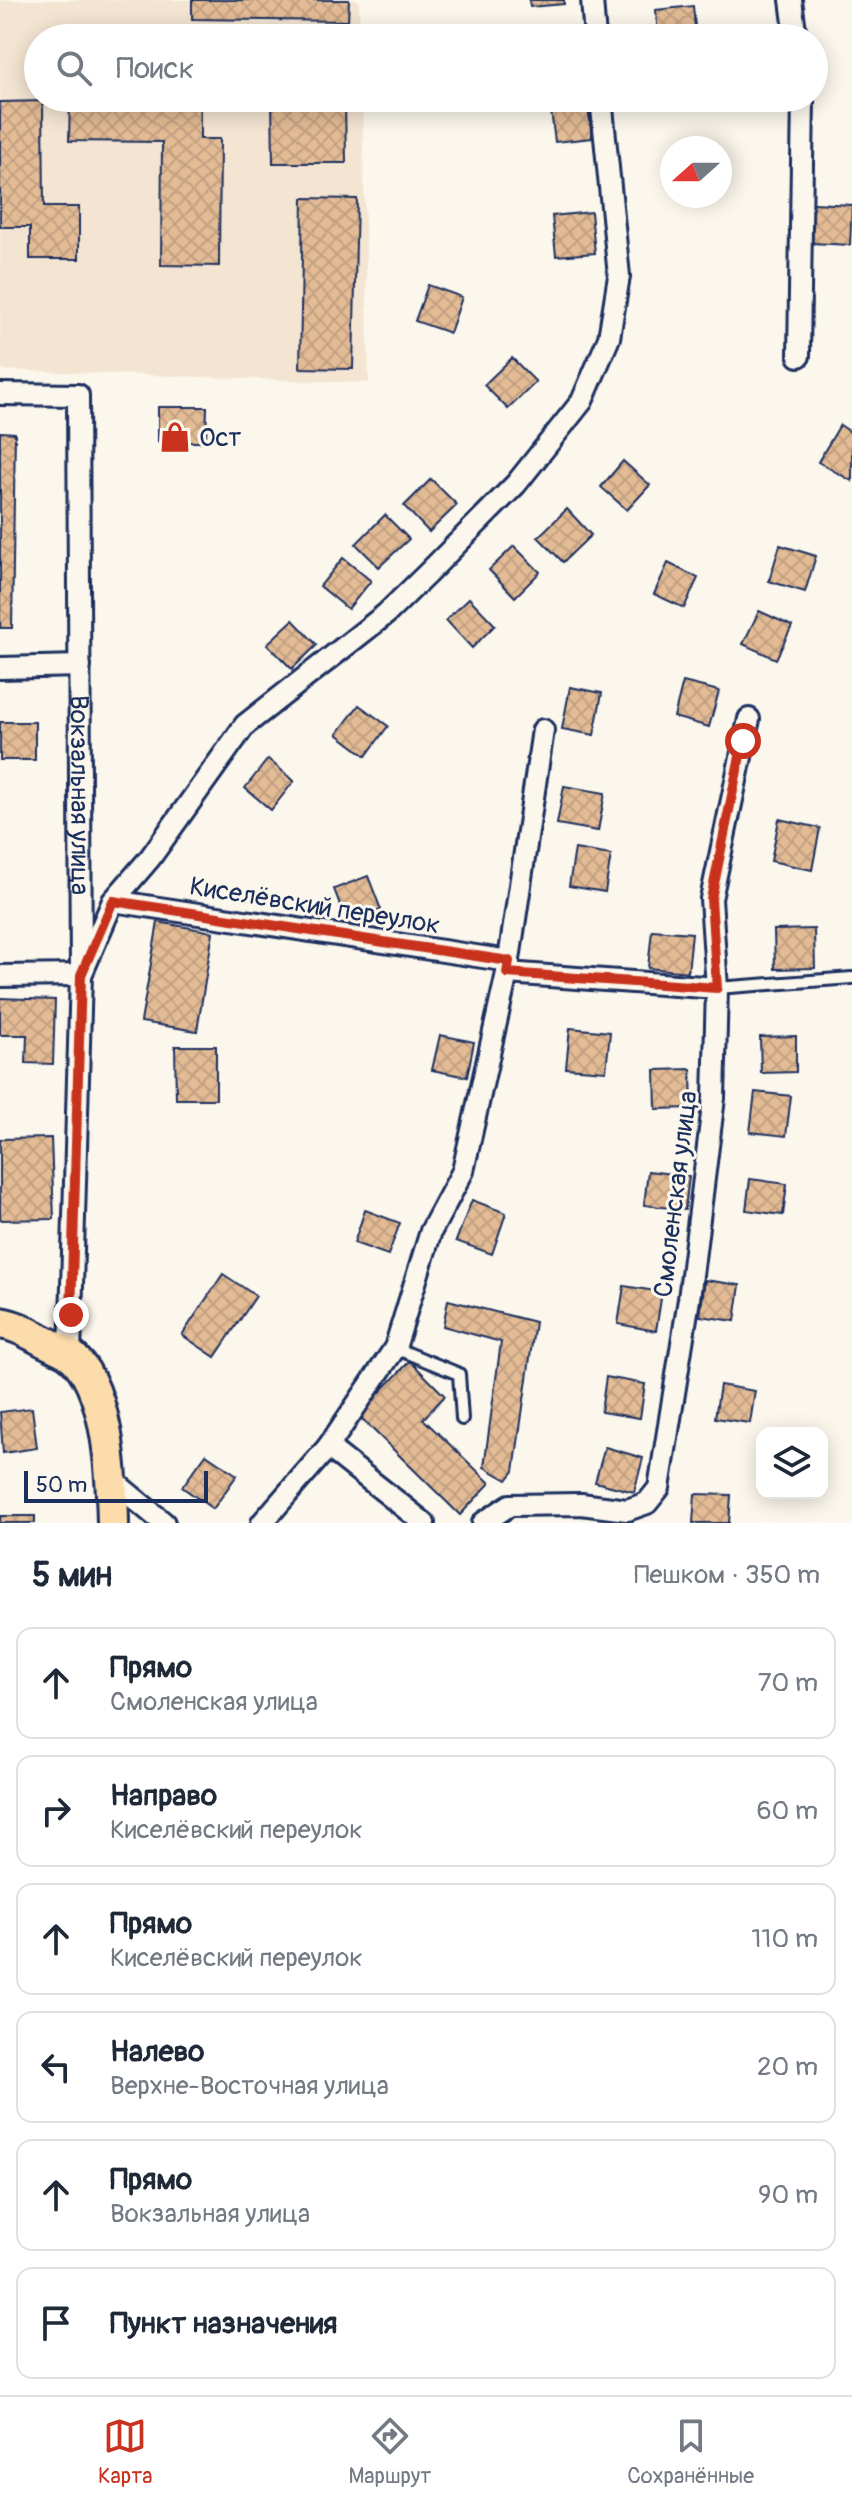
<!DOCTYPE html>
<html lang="ru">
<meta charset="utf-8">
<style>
:root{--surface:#fff;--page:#f6f6f7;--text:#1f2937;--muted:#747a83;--line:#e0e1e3;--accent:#c8321e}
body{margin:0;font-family:Pangolin,sans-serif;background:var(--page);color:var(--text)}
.controls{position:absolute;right:24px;bottom:24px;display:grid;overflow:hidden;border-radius:16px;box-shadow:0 4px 20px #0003}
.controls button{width:72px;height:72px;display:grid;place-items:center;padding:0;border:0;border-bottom:2px solid var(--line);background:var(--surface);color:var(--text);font:40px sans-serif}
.compass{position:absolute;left:660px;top:136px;width:72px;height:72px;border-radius:50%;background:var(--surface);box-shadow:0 4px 20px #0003;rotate:249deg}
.scale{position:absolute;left:24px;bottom:20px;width:184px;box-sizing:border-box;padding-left:8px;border:4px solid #1b2f5e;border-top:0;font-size:22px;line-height:28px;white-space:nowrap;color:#1b2f5e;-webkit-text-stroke:6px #fbf7ec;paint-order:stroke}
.stop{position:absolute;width:24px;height:24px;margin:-18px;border:6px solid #c8321e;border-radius:50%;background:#fff}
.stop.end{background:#c8321e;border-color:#fff;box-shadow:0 2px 8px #0008}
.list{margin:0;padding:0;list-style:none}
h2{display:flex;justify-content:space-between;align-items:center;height:104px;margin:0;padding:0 32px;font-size:34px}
h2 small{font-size:26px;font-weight:400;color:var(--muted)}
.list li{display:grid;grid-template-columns:52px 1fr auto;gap:24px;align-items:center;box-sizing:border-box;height:112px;margin:0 16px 16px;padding:0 16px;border:2px solid var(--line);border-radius:16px}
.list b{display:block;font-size:30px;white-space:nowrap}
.list p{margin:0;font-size:26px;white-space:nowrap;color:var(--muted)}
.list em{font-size:26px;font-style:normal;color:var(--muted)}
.icon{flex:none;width:44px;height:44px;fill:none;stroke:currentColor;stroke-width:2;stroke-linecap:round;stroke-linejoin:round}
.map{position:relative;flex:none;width:852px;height:1523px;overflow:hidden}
.search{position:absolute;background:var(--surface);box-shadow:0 4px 20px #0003;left:24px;right:24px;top:24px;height:88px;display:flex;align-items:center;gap:20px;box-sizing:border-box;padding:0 28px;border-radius:44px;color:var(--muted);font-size:30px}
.sheet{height:872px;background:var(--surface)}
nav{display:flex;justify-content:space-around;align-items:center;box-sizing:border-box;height:112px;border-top:2px solid var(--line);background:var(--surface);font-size:22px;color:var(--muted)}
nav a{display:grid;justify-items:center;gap:4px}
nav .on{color:var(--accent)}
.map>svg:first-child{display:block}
.built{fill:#f4e5d2}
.building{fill:url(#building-cross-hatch);stroke:#1b2f5e;stroke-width:2}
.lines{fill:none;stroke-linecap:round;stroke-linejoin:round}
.lane-casing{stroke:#1b2f5e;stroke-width:16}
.street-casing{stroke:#1b2f5e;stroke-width:26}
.primary-casing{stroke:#1b2f5e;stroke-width:36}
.lane{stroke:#fbf7ec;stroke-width:10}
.street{stroke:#fbf7ec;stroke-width:20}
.primary{stroke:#fcdcab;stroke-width:30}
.route{stroke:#c8321e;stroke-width:10}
.labels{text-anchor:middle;stroke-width:6;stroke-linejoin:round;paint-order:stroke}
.poi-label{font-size:26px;fill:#1b2f5e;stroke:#fbf7ec;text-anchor:start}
.street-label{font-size:26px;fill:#1b2f5e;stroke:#fbf7ec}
</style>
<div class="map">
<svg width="852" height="1523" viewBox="0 0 852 1523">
<defs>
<pattern id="building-cross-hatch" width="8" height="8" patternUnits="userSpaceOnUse" patternTransform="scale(2)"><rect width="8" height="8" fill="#e3bb94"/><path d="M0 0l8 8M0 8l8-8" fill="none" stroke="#c2a182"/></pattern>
</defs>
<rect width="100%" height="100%" fill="#fbf7ec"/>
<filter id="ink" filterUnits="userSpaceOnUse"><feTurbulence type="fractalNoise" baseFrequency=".0125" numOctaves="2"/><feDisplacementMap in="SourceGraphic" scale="16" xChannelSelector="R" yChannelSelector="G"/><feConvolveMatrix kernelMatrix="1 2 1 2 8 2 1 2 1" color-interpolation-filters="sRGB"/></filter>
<g filter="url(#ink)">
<!-- built -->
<polygon class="built" points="0,0 359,0 360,38 38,38 38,98 362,98 369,383 0,370"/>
<!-- building -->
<g class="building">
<polygon points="192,0 349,0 348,21 192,19"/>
<polygon points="529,0 564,0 564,4 530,7"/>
<polygon points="693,6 696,38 658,38 656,10"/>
<polygon points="344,29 344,38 271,38 271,30"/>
<polygon points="582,31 583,38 545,38 545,35"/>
<polygon points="70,98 200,98 200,139 220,139 219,266 161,265 162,142 69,141"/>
<polygon points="272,98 345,98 346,163 273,163"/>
<polygon points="43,101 44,207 79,207 79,259 30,259 30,227 0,227 0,102"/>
<polygon points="588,107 592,138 555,142 551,111"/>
<polygon points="303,198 357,199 353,369 300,368"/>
<polygon points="813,203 852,205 850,245 811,243"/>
<polygon points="591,212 595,253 556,256 552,216"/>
<polygon points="428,285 462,297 450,333 415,321"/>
<polygon points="512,358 536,382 508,409 484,385"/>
<polygon points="158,407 207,407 206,442 158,442"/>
<polygon points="840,425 852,433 852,481 818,462"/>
<polygon points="0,432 15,433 12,628 0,628"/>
<polygon points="623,461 650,485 627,510 601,487"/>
<polygon points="431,479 457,505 429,532 404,506"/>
<polygon points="567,509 591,535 563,562 538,537"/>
<polygon points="385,515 409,539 379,567 356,544"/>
<polygon points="780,545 816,556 805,592 769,581"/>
<polygon points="514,546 540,572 515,597 489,570"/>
<polygon points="343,558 371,581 348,609 320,586"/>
<polygon points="668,563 698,578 684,608 654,594"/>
<polygon points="469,598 495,625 472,648 446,620"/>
<polygon points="759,611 792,626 776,659 743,644"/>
<polygon points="293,620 317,645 292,669 267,644"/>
<polygon points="683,682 719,691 709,727 674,717"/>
<polygon points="570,687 602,693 594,735 562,729"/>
<polygon points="359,705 388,726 366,756 337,734"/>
<rect x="0" y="722" width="35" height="38"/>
<polygon points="268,759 294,781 271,810 245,788"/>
<polygon points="564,786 605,793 598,831 557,824"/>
<polygon points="779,819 820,828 812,870 771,861"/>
<polygon points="575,849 611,855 605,892 569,886"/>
<polygon points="368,876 381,910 347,923 334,889"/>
<polygon points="158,922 213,932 197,1031 141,1022"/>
<polygon points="814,929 815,968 775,969 774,930"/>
<polygon points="652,930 692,933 688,972 648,968"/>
<polygon points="0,998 55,1000 53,1064 26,1063 27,1035 0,1035"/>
<polygon points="570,1028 610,1032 606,1071 566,1068"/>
<polygon points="440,1035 474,1042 467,1077 432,1070"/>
<polygon points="796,1036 796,1072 761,1073 760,1037"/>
<polygon points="175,1046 216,1046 216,1099 176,1099"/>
<polygon points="691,1069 692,1108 656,1109 655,1070"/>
<polygon points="755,1092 791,1096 786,1136 750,1132"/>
<polygon points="51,1138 54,1219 0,1220 0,1139"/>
<polygon points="648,1171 689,1176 685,1210 644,1205"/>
<polygon points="750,1179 787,1184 783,1215 746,1210"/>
<polygon points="472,1200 506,1213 492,1254 456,1241"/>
<polygon points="365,1210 400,1223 388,1255 354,1243"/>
<polygon points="223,1274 256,1296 215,1357 182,1335"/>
<polygon points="705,1280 740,1285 735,1321 700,1316"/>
<polygon points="624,1286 662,1292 656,1331 618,1324"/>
<polygon points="448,1300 535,1322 514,1471 507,1480 484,1467 501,1342 443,1326"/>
<polygon points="410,1361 445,1396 423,1419 490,1483 460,1515 358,1415"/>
<polygon points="606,1377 645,1384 640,1418 601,1412"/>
<polygon points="720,1385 755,1391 750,1423 715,1418"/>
<polygon points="32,1408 37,1448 3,1453 0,1412"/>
<polygon points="605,1447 643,1458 634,1492 595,1482"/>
<polygon points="206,1454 237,1475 213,1509 182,1487"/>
<polygon points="695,1494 731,1495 729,1523 693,1523"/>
<rect x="0" y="1516" width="35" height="7"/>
</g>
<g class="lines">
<defs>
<g id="lane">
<polyline points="717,988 852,978"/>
<polyline points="395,1348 459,1374 462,1419"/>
</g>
<g id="street">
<polyline points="592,0 595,38"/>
<polyline points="791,0 796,38"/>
<polyline points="799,356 803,98"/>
<path id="s1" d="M0,394L78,395L81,975L70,1355"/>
<polyline points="0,668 80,666"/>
<polyline points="113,901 509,961"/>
<polyline points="507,973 717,988"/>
<polyline points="0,976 81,975 113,901 150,858 245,725 386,614 429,572 516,484 582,401 609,338 619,276 601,98"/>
<polyline points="328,1447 424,1523"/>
<polyline points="112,1480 164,1523"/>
<polyline points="262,1523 328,1447 395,1348 431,1231 463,1171 507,973 543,730"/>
<polyline points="483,1523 510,1505 581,1504 627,1510 647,1503 659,1488 689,1299 714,1098 717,988 711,899 749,719"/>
</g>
<path id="primary" d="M0,1323C15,1325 27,1332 40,1339C49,1344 59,1348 68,1353C109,1383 112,1477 113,1523"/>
</defs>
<!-- lane casing -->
<use href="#lane" class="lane-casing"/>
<!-- street casing -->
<use href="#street" class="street-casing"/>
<!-- primary casing -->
<use href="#primary" class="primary-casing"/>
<!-- lane -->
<use href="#lane" class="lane"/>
<!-- street -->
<use href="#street" class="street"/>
<!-- primary -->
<use href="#primary" class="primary"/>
</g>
</g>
<g class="lines" filter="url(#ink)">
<!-- route -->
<polyline class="route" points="71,1315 81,975 113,901 509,961 507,973 717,988 711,899 743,741"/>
</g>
<!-- icons -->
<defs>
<symbol id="shop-bare" viewBox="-9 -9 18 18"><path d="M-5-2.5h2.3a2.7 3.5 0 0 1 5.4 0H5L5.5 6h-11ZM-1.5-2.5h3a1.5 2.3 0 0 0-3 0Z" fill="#c8321e" stroke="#fbf7ec" stroke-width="2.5" paint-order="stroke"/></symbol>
</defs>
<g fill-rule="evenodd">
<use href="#shop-bare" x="153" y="415" width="44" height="44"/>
</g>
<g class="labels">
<!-- poi labels -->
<g class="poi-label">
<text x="199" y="446">Ост</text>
</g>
<!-- street labels -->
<g class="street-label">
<text dy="9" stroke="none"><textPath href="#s1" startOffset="478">Вокзальная улица</textPath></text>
<text transform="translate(315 905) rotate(9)" y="9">Киселёвский переулок</text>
<text transform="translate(675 1194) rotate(-83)" y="9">Смоленская улица</text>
</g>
</g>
</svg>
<div class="controls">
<button><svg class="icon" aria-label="layers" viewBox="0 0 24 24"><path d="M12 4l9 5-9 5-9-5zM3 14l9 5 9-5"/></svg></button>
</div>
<svg class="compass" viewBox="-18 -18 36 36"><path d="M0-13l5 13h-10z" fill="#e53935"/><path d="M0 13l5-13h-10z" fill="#747a83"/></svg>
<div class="scale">50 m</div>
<div class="stop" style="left:743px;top:741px"></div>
<div class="stop end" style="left:71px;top:1315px"></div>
<div class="search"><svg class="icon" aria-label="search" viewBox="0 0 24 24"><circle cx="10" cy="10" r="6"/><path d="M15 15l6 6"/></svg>Поиск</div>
</div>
<section class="sheet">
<h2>5 мин<small>Пешком · 350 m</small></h2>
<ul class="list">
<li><svg class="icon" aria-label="ahead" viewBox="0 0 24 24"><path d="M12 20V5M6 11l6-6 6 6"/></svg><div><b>Прямо</b><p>Смоленская улица</p></div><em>70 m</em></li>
<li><svg class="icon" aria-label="right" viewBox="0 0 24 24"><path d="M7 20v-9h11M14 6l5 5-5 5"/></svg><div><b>Направо</b><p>Киселёвский переулок</p></div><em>60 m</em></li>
<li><svg class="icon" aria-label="ahead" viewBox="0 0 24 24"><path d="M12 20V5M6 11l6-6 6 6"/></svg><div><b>Прямо</b><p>Киселёвский переулок</p></div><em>110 m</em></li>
<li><svg class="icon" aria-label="left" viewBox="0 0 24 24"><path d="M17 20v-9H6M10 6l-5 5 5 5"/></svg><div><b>Налево</b><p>Верхне-Восточная улица</p></div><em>20 m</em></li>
<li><svg class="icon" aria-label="ahead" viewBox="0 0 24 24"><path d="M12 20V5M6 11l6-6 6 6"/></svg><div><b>Прямо</b><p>Вокзальная улица</p></div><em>90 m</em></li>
<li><svg class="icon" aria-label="arrive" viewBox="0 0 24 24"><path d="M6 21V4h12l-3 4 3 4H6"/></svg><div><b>Пункт назначения</b></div></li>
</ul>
</section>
<nav>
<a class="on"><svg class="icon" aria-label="map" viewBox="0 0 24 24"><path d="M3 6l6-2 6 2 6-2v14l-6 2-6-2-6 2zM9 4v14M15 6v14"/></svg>Карта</a>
<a><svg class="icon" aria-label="directions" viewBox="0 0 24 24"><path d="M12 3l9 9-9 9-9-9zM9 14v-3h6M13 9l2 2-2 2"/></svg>Маршрут</a>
<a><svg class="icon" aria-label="saved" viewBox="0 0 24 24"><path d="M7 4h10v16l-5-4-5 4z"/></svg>Сохранённые</a>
</nav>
